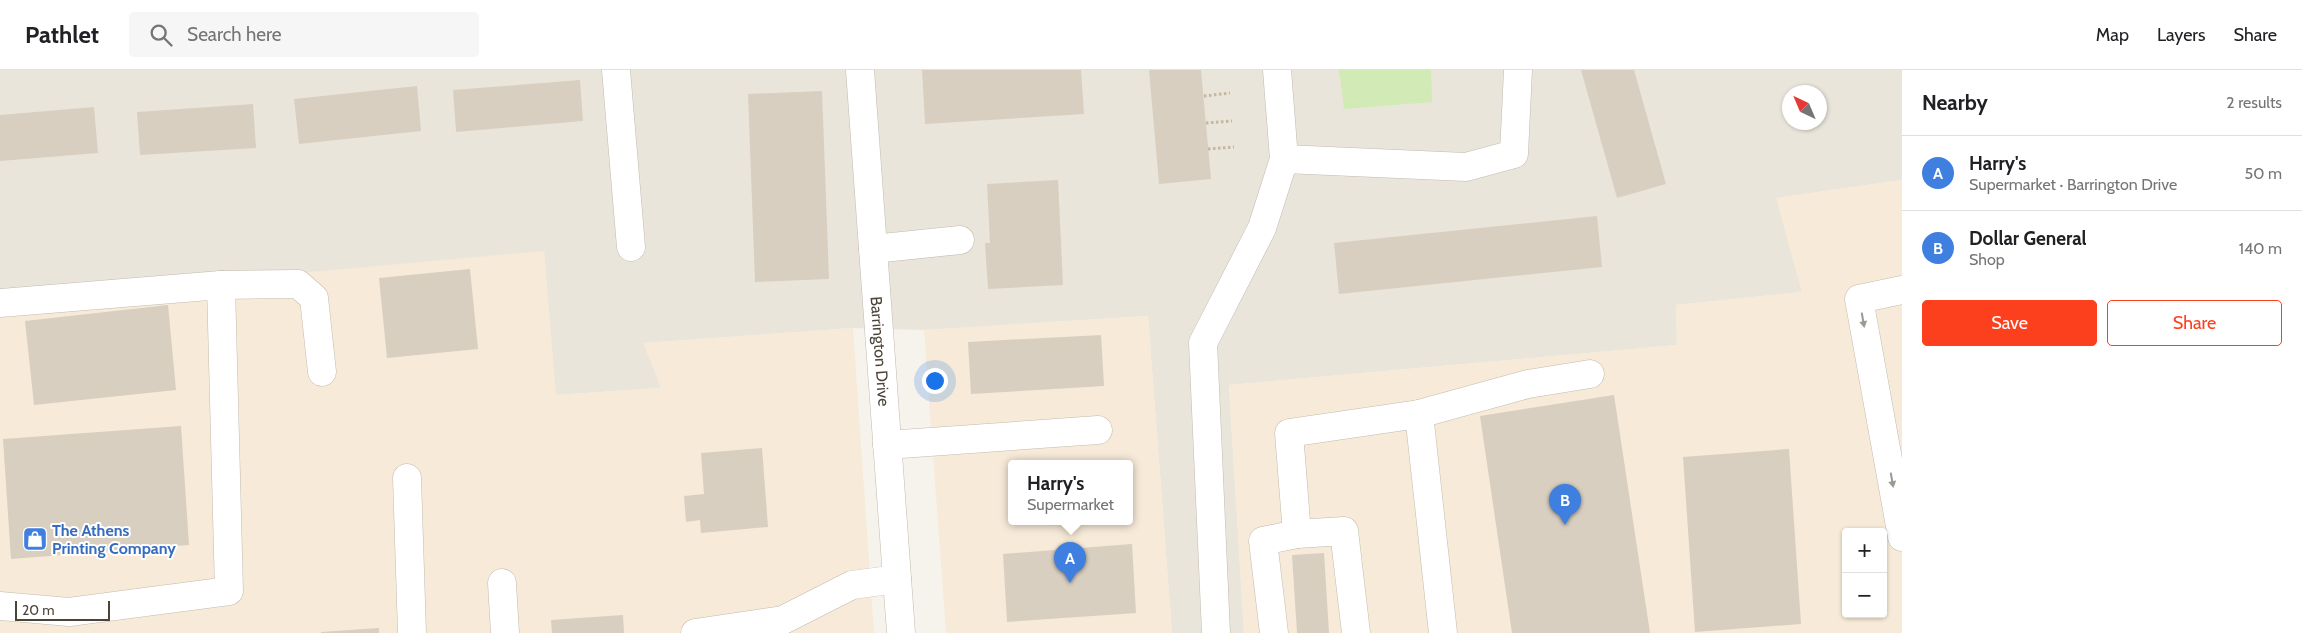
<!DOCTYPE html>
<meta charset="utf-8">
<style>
:root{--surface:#fff;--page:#f6f6f6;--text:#202124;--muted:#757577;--line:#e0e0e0;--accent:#fc3f1d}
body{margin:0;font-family:Cabin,sans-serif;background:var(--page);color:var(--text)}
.controls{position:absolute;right:15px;bottom:15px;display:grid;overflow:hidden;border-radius:5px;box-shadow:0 1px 4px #0004}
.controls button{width:45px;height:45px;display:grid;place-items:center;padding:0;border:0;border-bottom:1px solid var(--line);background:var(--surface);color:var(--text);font:25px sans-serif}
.compass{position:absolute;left:1782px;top:15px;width:45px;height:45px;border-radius:50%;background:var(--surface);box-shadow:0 1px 4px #0004;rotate:316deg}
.scale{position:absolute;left:15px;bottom:12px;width:95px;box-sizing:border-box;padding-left:5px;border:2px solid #4b4439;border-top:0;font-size:14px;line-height:18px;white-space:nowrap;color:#4b4439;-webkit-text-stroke:4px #fff;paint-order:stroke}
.you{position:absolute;left:934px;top:310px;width:18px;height:18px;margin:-12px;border:4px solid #fff;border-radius:50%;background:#1a73e8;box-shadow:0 0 0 8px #1a73e833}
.badge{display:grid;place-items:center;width:32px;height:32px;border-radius:50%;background:var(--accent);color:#fff;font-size:16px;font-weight:700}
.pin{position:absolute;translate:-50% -41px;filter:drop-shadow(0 1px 2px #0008)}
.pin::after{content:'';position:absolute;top:26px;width:18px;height:15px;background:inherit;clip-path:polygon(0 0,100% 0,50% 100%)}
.popup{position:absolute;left:1008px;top:390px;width:125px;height:65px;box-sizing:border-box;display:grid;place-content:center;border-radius:5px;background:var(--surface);filter:drop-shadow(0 1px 4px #0005);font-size:16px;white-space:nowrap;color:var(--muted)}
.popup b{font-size:19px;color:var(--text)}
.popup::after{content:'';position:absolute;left:50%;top:100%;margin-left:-10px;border:10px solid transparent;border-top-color:var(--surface)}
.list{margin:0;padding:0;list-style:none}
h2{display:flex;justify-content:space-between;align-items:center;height:65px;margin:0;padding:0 20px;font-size:21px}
h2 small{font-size:16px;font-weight:400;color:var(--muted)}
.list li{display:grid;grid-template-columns:32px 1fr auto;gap:15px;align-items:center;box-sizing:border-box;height:75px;padding:0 20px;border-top:1px solid var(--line)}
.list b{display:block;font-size:19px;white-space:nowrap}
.list p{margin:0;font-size:16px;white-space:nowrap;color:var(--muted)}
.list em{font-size:16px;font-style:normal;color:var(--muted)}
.actions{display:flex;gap:10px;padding:15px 20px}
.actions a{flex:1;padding:11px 0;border:1px solid var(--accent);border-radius:5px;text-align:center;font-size:18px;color:var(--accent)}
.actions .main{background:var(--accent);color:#fff}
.icon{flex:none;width:28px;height:28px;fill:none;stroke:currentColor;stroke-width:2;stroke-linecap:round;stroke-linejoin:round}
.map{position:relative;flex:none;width:1902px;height:563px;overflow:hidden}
header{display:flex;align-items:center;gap:30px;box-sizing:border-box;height:70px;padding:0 25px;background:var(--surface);border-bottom:1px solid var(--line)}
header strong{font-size:24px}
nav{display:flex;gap:28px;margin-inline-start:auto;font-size:18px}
.search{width:350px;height:45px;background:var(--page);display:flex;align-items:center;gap:12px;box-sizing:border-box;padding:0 18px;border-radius:5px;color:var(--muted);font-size:19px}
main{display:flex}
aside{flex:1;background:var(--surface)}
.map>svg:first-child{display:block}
.residential{fill:#eae5da;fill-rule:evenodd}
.commercial{fill:#f7ead8;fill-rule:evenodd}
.green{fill:#d2eab5}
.building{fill:#d8cfc1}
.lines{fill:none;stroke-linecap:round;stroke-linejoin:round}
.minor-casing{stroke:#c2bbae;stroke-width:29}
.path{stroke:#c4b79f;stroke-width:3;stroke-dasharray:2.5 2.5;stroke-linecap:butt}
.minor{stroke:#fff;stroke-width:28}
.oneway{fill:#9c9892}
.labels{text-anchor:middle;stroke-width:4;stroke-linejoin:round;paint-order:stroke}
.street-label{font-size:16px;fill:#4b4439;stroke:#fff}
.shop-label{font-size:16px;font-weight:bold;fill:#366cbe;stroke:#fff;text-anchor:start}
</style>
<header>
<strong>Pathlet</strong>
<div class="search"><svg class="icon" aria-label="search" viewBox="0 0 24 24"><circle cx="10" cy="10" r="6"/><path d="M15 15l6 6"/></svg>Search here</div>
<nav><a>Map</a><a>Layers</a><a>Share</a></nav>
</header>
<main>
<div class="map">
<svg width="1902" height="563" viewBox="0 0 1902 563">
<rect width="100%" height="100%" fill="#f6f3ec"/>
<!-- residential -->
<path class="residential" d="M0,0H1902V110L1777,128L1802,222L1676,235L1677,275L1229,315L1244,563H1172L1148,246L924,260L853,258L644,273L661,318L555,325L544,182L0,230ZM1790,22H1820V52H1790Z"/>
<!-- commercial -->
<g class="commercial">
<path d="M1902,110V563H1244L1229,315L1677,275L1676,235L1802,222L1776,128ZM1846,462H1883V544H1846Z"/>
<polygon points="544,181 556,325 661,318 643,273 853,258 874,563 0,563 0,230"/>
<path d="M1148,246L1172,563H946L924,260ZM1011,394H1129V452H1011Z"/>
</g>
<!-- green -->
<polygon class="green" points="1339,0 1431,0 1432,32 1344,39"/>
<!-- building -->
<g class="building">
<polygon points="922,0 1081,0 1084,44 925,54"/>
<polygon points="1149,0 1201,0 1211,109 1159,114"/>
<polygon points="1581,0 1634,0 1666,114 1617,128"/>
<polygon points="580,10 583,51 456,62 453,20"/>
<polygon points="417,16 421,61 299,74 294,29"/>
<polygon points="822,21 829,209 755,212 748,24"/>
<polygon points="253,34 256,78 140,85 137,42"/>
<polygon points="94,37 98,83 0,91 0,45"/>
<polygon points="1058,110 1063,215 988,219 985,173 990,173 987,114"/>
<polygon points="1597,146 1602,197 1339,224 1334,173"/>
<polygon points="470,199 478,279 387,288 379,208"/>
<polygon points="168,235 176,320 34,335 25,251"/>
<polygon points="1101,265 1104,316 971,324 968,272"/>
<polygon points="1614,325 1650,563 1512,563 1480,346"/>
<polygon points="181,356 189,475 11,489 3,369"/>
<polygon points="762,378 768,457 701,463 700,450 686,452 684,426 704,424 701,383"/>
<polygon points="1789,379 1801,554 1695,562 1683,387"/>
<polygon points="1132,474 1136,543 1007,552 1003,484"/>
<polygon points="1324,483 1329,563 1297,563 1292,485"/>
<polygon points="623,545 624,563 552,563 551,550"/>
<polygon points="379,558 379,563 321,563 321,562"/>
</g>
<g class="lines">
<defs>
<g id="minor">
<polyline points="616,0 631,177"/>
<path id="s1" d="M860,0L901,563"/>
<polyline points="1284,89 1466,97 1514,84 1518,0"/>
<polyline points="873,179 960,170"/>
<polyline points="221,215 298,214 314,228 322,302"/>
<polyline points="1902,220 1859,229 1902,467"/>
<polyline points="0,233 221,215 229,521 69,542 0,536"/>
<polyline points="1419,344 1528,314 1590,304"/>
<polyline points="887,375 1098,360"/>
<polyline points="407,408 412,563"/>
<polyline points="1297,464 1289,363 1419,344 1443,563"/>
<polyline points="502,513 505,563"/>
<polyline points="695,563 783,550 852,515 897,509"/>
<polyline points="1216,563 1203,273 1262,158 1284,89 1277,0"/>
<polyline points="1274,563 1263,471 1297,464 1344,461 1356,563"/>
</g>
</defs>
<!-- minor casing -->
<use href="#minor" class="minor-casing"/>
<!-- path -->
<g class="path">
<polyline points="1204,26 1230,23"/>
<polyline points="1206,53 1232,51"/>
<polyline points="1208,79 1234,77"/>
</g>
<!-- minor -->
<use href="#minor" class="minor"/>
</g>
<!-- one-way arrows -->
<defs><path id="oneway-solid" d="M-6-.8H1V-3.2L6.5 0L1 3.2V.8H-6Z" transform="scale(1.25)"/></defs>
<g class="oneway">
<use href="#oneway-solid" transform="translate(1863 250) rotate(80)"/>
<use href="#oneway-solid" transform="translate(1892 410) rotate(80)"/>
</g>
<!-- icons -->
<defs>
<symbol id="shop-square" viewBox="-11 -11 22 22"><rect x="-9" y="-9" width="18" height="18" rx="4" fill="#3f7fe0" stroke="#fff"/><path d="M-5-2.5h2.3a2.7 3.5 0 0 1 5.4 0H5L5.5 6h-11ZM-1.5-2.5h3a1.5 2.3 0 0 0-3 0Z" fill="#fff"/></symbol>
</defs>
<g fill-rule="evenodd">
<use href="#shop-square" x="21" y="455" width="28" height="28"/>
</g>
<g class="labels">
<!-- street labels -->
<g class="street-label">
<text dy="6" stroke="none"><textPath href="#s1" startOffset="282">Barrington Drive</textPath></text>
</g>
<!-- shop labels -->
<g class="shop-label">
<text x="52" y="466">The Athens<tspan x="52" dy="18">Printing Company</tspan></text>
</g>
</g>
</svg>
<div class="controls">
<button>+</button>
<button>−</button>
</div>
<svg class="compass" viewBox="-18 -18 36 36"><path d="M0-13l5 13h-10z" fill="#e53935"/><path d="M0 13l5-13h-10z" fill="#757577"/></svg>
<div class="scale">20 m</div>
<div class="you"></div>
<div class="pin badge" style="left:1070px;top:513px;background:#3f7fe0">A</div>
<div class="popup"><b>Harry's</b>Supermarket</div>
<div class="pin badge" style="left:1565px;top:455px;background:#3f7fe0">B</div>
</div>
<aside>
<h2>Nearby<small>2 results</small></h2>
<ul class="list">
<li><span class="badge" style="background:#3f7fe0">A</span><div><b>Harry's</b><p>Supermarket · Barrington Drive</p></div><em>50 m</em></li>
<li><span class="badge" style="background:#3f7fe0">B</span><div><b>Dollar General</b><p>Shop</p></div><em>140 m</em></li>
</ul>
<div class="actions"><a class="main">Save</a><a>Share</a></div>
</aside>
</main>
